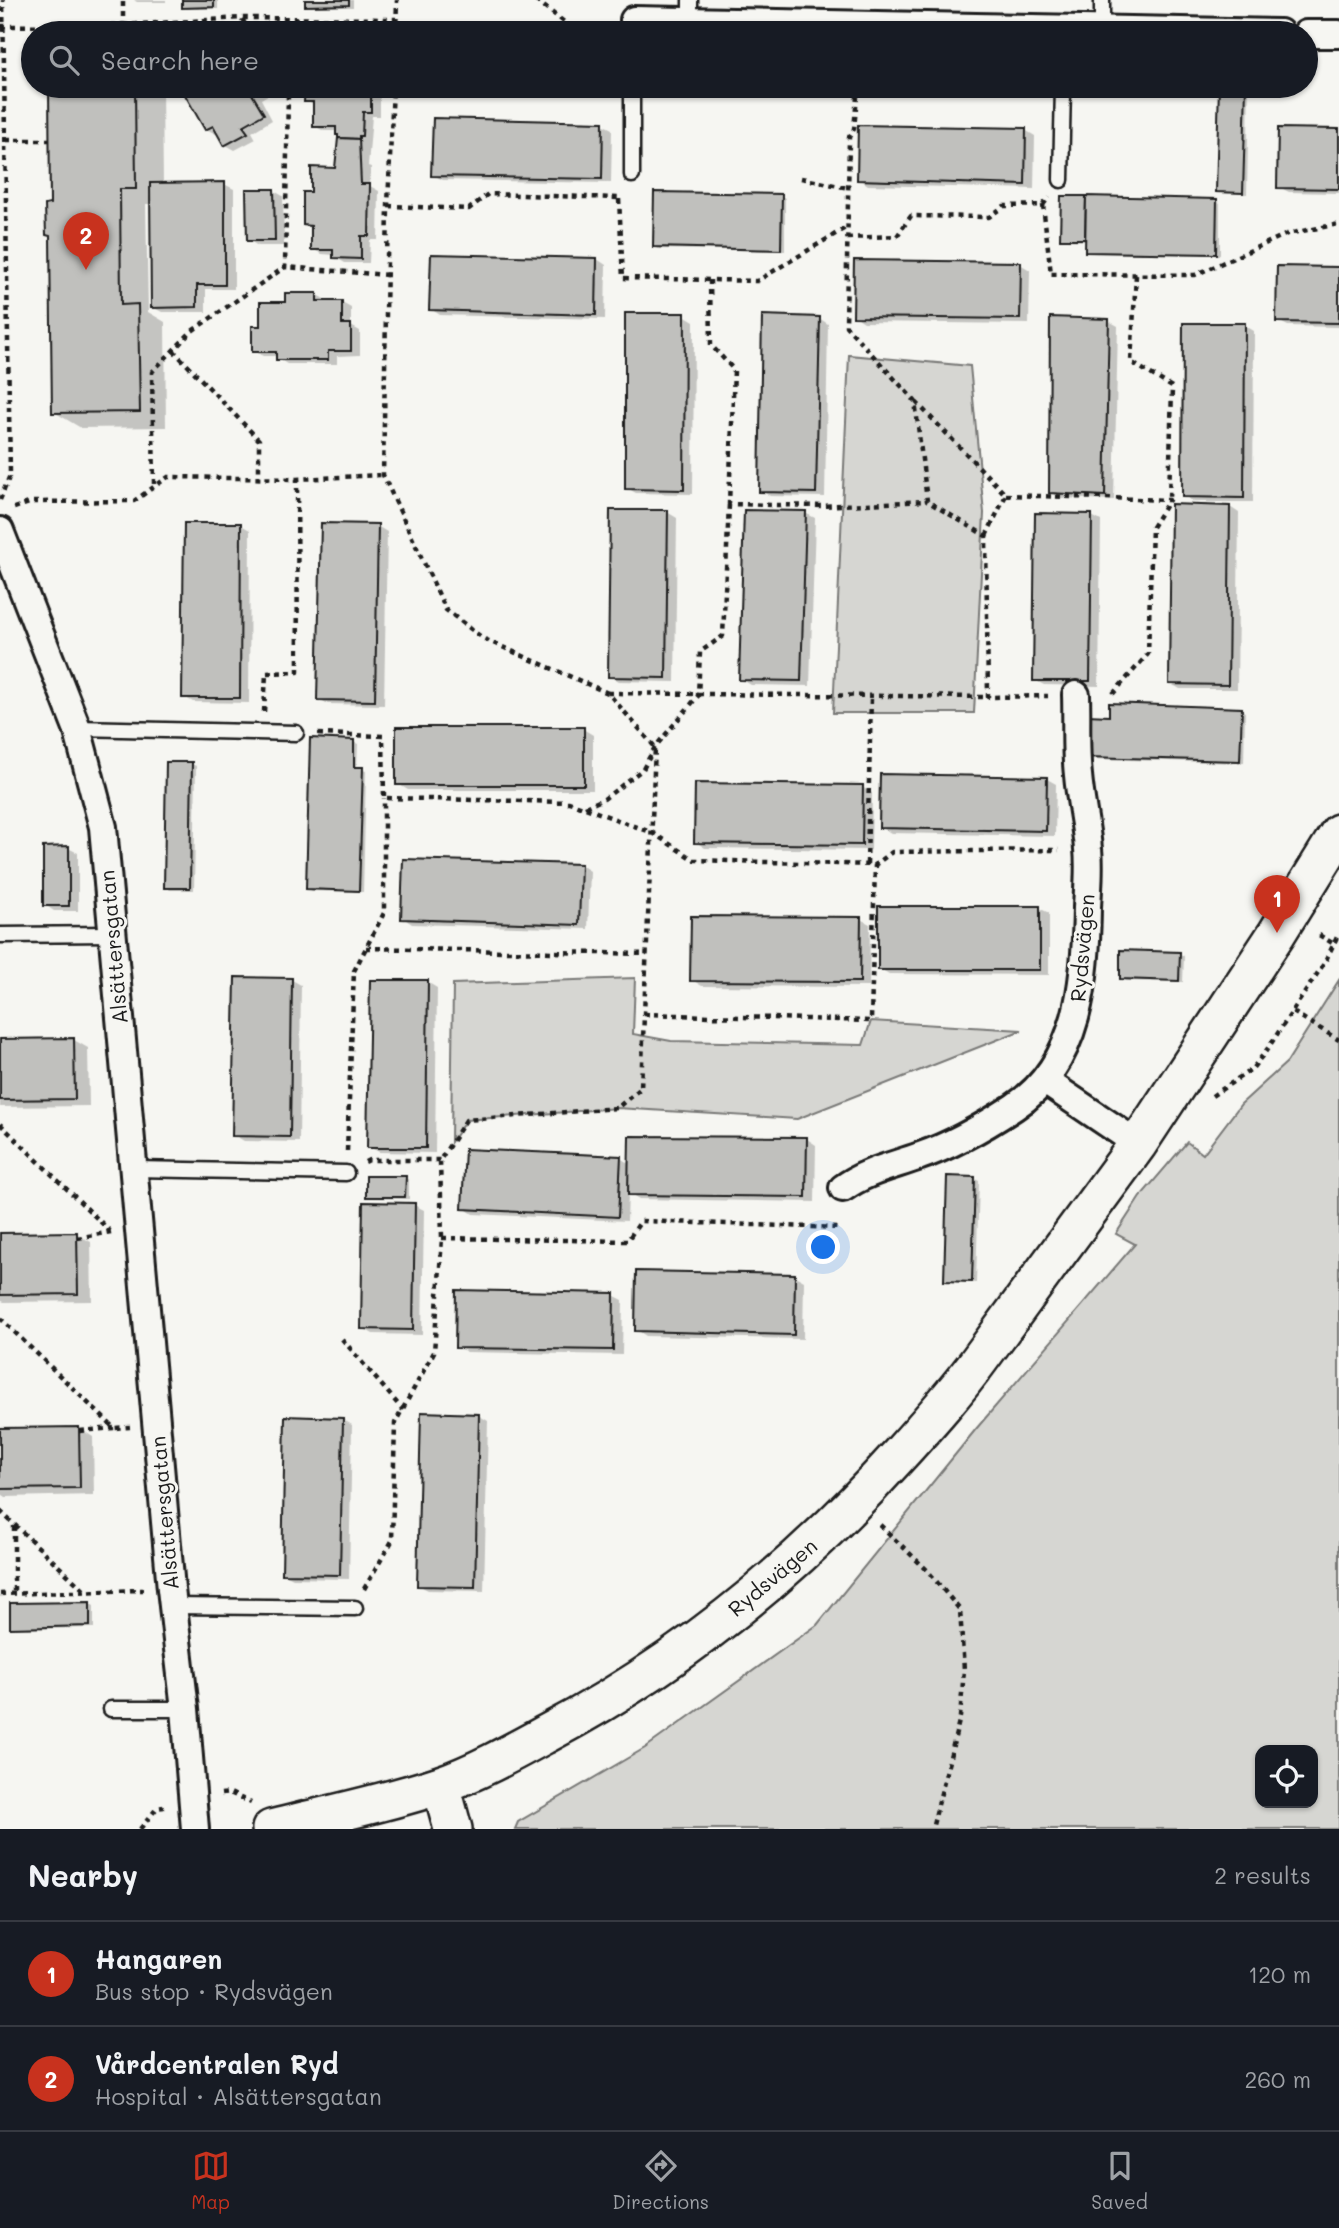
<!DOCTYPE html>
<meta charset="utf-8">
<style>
:root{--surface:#171b24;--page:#242831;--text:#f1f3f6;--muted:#9ea1a6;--line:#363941;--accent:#c8321e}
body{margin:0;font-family:Mali,sans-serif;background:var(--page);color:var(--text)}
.controls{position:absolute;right:21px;bottom:21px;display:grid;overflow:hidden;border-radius:14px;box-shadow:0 2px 5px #0004}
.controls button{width:63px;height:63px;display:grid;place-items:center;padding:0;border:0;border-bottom:2px solid var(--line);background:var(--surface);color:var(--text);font:35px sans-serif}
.you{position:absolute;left:824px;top:1248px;width:24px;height:24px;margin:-18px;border:5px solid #fff;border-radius:50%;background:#1a73e8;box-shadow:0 0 0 10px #1a73e833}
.badge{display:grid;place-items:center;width:46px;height:46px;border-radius:50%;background:var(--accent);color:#fff;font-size:23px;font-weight:700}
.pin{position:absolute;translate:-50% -58px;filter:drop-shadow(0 2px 4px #0008)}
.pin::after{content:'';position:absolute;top:37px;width:24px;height:21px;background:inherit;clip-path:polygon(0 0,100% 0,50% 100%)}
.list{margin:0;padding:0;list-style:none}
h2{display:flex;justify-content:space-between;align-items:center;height:91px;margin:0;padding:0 28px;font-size:30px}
h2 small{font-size:23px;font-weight:400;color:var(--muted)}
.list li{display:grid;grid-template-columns:46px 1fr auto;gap:21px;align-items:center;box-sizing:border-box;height:105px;padding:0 28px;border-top:2px solid var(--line)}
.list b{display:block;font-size:26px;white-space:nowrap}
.list p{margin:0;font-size:23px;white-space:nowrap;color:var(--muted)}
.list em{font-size:23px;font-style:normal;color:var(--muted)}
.icon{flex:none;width:38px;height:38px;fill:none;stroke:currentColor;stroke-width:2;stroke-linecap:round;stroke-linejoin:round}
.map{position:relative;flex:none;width:1339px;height:1829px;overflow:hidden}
.search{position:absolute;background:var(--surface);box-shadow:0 2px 5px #0004;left:21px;right:21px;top:21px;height:77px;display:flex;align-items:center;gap:18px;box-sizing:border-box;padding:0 24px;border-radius:38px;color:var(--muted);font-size:26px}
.sheet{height:301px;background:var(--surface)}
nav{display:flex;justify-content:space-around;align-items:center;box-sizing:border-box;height:98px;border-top:2px solid var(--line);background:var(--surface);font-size:19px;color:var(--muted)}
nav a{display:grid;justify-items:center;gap:4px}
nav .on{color:var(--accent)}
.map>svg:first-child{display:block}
.green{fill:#d6d6d2;stroke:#797977;stroke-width:2;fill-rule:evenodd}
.shadow{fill:#0003}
.building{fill:#c0c0bd;stroke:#1c1c1c;stroke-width:2}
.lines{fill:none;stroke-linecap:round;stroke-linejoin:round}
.lane-casing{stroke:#1c1c1c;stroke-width:19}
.street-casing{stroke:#1c1c1c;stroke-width:32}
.secondary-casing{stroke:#1c1c1c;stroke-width:42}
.path{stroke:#1c1c1c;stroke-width:4.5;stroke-dasharray:5 5;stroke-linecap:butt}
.lane{stroke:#f6f6f2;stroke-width:14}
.street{stroke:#f6f6f2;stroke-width:26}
.secondary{stroke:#f6f6f2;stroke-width:37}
.labels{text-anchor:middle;stroke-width:6;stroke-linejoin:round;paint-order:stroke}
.street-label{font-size:21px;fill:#1c1c1c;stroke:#f6f6f2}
</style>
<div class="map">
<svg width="1339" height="1829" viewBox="0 0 1339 1829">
<rect width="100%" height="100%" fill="#f6f6f2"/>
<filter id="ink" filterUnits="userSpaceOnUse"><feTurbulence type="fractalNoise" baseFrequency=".0143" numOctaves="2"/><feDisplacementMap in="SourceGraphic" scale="14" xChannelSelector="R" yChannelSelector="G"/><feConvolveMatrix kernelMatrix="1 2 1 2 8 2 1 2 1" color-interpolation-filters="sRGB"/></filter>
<g filter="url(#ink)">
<!-- green -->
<g class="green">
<polygon points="849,355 970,366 984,513 974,713 833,713"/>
<polygon points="635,978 633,1034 671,1041 863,1045 871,1021 1022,1030 797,1119 617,1108 466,1120 451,1142 453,984"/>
<path d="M1339,980V1829H515L518,1822L645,1748L817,1625L976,1429L1135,1244L1116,1234L1140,1197L1187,1142L1203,1154L1241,1104L1287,1062ZM1313,1750V1803H1260V1750Z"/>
</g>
<!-- shadow -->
<g class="shadow">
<polygon points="134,0 166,0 166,2 137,2"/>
<polygon points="184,0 218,0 218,9 188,9 184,7"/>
<polygon points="307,0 353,0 353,7 311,7 307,5"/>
<polygon points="50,86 162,86 163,184 224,184 234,189 234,289 206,289 206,312 162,312 152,307 152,204 146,204 148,312 165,322 166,427 81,428 54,412"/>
<polygon points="182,86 263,86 268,95 261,99 272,120 252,132 256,139 235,150 226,145 218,132 216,134 206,129"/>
<polygon points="306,86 380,86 380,116 372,116 368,166 371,167 370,186 379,191 378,240 370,240 369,263 345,263 335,257 335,255 322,254 312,249 313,229 305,224 313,194 337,170 340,138 337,131 324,131 314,126 315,106 306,101"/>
<polygon points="1221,86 1249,86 1247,194 1222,193 1218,191"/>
<polygon points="602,124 612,129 611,183 443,180 433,175"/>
<polygon points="1025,130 1035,136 1034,189 868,185 859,179"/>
<polygon points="1339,130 1339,193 1289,192 1279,187"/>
<polygon points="274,191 283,196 284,246 258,246 248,240"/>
<polygon points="781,196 785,198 785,251 659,249 654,246"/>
<polygon points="1062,198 1216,200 1220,203 1220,255 1091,253 1087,251 1087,241 1066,240 1062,238"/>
<polygon points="597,259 606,265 605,319 440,315 431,309"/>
<polygon points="1020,264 1030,270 1029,324 864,322 855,316"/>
<polygon points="1339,269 1339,327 1288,326 1278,321"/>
<polygon points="317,295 326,300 326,303 342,303 351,308 351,326 360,331 360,355 337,356 337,364 287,364 278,359 277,356 263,356 254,351 262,328 286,304"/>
<polygon points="684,315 694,321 693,494 636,493 627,488"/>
<polygon points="819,318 828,324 825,497 770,496 761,491"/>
<polygon points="1109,321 1118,326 1114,500 1060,498 1050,492"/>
<polygon points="1244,325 1254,331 1253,502 1194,502 1184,496"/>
<polygon points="1230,507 1239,513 1237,689 1180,689 1170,683"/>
<polygon points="667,512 677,518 675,682 619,681 610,676"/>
<polygon points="805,513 815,518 810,686 751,685 741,679"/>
<polygon points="1092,516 1101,521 1099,686 1044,685 1034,680"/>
<polygon points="241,525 250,530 249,703 193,702 184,697"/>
<polygon points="377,526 387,532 384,705 328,704 319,699"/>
<polygon points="1241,710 1245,712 1244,763 1091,759 1087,756"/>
<polygon points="583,729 593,735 593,790 408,790 398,784"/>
<polygon points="354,742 358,744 357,768 366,771 363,892 312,891 307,888"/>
<polygon points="192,764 196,766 194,890 170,890 166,887"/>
<polygon points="1047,779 1056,784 1055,836 891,833 881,827"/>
<polygon points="862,787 872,793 871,850 705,848 696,842"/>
<polygon points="68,848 78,853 78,911 54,911 45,905"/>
<polygon points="581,865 590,871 588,929 412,924 403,918"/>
<polygon points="1039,908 1049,913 1049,975 889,974 880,969"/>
<polygon points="860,919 870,924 869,987 702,986 692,980"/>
<polygon points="1180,954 1184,956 1183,982 1126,981 1122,978"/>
<polygon points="292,980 301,985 299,1142 244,1141 234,1135"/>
<polygon points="427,982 437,988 435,1153 379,1152 369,1147"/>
<polygon points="0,1040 74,1040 88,1048 89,1106 0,1107"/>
<polygon points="807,1139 816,1145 815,1202 639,1199 628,1193 627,1221 473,1214 464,1208 620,1158 630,1164"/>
<polygon points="405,1178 409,1180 409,1199 372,1198 367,1196"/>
<polygon points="975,1179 979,1181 976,1283 950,1282 946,1280"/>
<polygon points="414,1205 424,1210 422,1335 373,1334 363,1328"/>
<polygon points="76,1234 91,1242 92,1301 4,1302 0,1300 0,1235"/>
<polygon points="795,1276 804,1281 803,1339 646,1336 637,1330"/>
<polygon points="613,1295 623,1300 622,1355 467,1352 457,1347"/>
<polygon points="478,1415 488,1421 484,1591 428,1590 418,1585"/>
<polygon points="342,1419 352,1425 349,1579 293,1578 283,1573"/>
<polygon points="79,1428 93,1437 94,1495 6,1497 0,1493 0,1429"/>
<polygon points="89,1603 94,1606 94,1628 16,1629 12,1627"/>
</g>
<!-- building -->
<g class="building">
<polygon points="182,0 214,0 214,7 182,8"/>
<polygon points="305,0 349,0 349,5 305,6"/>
<polygon points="49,86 135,86 136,189 120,189 121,305 138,304 140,412 52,413 50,236 46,235 45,205 50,204"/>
<polygon points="180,86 258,86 260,90 252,94 264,114 243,126 248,133 224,146 213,126 205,130"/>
<polygon points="305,86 371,86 371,112 363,112 362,136 359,136 359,139 338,138 338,135 336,135 336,127 313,127 313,102 304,102"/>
<polygon points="1219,86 1246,86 1243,193 1216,192"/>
<polygon points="433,118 603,122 602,179 431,176"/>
<polygon points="858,125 1026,128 1025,185 857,180"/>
<polygon points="1278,128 1339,129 1339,189 1277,188"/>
<polygon points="338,138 359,139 361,184 370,184 369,236 361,236 361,259 333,258 333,250 311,250 311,226 303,225 303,192 311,192 311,167 335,168"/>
<polygon points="225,182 225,285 197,285 197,307 151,308 150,183"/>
<polygon points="246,189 274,189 275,241 247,241"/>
<polygon points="654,192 782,194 781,250 653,247"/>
<polygon points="1061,196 1086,196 1085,239 1060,239"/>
<polygon points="1086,196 1217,199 1216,254 1085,252"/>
<polygon points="431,254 597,258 596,315 429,310"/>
<polygon points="854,260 1021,262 1020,319 853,317"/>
<polygon points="1277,266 1339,267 1339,323 1276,322"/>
<polygon points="285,293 317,293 317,301 342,301 342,324 351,324 351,351 328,351 328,360 276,360 276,352 252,352 252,326 260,326 260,302 285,302"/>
<polygon points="625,313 685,313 684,490 625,489"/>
<polygon points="762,315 820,317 816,493 759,492"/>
<polygon points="1050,317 1109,319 1105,496 1049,493"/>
<polygon points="1183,323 1245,323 1244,498 1182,497"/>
<polygon points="1171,504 1230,506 1228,685 1169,684"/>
<polygon points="610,510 668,510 666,678 608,677"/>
<polygon points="744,510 806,511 801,681 739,680"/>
<polygon points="1035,513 1092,514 1090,681 1033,681"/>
<polygon points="184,523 241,523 240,698 182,698"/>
<polygon points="321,523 378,524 375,701 317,700"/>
<polygon points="1109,703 1242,708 1240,761 1085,757 1087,715 1109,716"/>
<rect x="396" y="727" width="188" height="58"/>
<polygon points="310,738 354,740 354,767 363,767 359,891 306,889"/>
<polygon points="166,762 192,762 190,888 164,888"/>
<polygon points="880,774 1047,777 1046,831 879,828"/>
<polygon points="695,783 863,785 862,845 694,843"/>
<polygon points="69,846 69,906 43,906 43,847"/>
<polygon points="403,859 581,864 579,925 401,919"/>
<rect x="878" y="906" width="162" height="64"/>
<polygon points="691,916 861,917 860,982 690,981"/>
<polygon points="1120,950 1180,952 1179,981 1120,979"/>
<polygon points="235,977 292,978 290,1137 232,1136"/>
<polygon points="370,980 428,980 426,1148 367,1148"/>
<polygon points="74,1038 75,1099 0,1100 0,1039"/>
<polygon points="629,1136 807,1137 806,1197 628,1195"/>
<polygon points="465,1149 621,1156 618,1217 462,1209"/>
<polygon points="366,1176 406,1176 405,1197 366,1197"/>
<polygon points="947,1176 975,1177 972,1282 944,1281"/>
<polygon points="363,1202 415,1203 413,1330 361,1329"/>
<polygon points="77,1232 78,1294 0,1295 0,1233"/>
<polygon points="636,1271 795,1274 794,1335 635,1331"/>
<polygon points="456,1290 614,1293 613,1350 455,1348"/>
<polygon points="421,1412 479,1414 475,1587 417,1586"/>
<polygon points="285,1416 343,1418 340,1575 282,1574"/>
<polygon points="79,1427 80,1488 0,1489 0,1428"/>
<polygon points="90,1602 90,1626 10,1628 10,1603"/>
</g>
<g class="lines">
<defs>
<g id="lane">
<polyline points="690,21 690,0"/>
<polyline points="1102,29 1102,0"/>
<polyline points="632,175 632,86"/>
<polyline points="1061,180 1063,86"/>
<polyline points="77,728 296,733"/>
<polyline points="0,935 113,934"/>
<polyline points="135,1169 346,1173"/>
<polyline points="173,1606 355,1608"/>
<polyline points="111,1709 185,1709"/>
</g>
<g id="street">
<polyline points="634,20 1280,33"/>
<polyline points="1306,34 1339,34"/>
<polyline points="0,531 77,728 103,827 171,1589 185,1709 195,1829"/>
<polyline points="1045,1081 1138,1144"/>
<path d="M843,1188C866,1171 893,1166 920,1156C953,1145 985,1126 1014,1107C1080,1064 1086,979 1087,907C1088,888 1090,868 1088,849C1086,824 1080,800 1078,775C1075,749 1077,722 1076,695"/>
</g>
<g id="secondary">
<polyline points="441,1785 453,1829"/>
<path d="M271,1829C326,1815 386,1803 440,1785C475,1773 513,1752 546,1734C683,1662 798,1568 901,1453C929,1422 956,1392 980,1359L1138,1144L1277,933L1339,833"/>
</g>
</defs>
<!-- lane casing -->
<use href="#lane" class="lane-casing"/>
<!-- street casing -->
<use href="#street" class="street-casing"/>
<!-- secondary casing -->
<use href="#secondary" class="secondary-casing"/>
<!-- path -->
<g class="path">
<polyline points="536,0 578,33"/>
<polyline points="242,19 251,33"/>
<polyline points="123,25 242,18 396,19"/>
<polyline points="1,26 123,25 123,0"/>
<polyline points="396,33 397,0"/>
<polyline points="283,86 288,93 285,267 387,275"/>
<polyline points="858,86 854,129 849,137 846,326 915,401 927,501 986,536 988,697 1048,696"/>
<polyline points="6,140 49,140"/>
<polyline points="801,178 848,188"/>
<polyline points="619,199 623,278 757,281 847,227"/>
<polyline points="1043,205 1051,274 1195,275 1287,234 1339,224"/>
<polyline points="388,206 469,209 488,194 619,198"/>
<polyline points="847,238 897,236 911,216 989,217 1004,206 1043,205 1049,197"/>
<polyline points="1136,275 1131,362 1172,387 1169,500"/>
<polyline points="710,280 711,345 734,370 729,504 822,506 927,501"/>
<polyline points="173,350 259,440 259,477"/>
<polyline points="916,402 1006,495 986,536"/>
<polyline points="154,484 152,372 192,331 285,267"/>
<polyline points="1006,495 1169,500 1152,527 1148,654 1111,696"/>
<polyline points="0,500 10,475 3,0"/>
<polyline points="14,508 32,502 134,501 168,477 297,479 383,475"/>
<polyline points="608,693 988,697"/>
<polyline points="264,712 266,673 298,672 297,479"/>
<polyline points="318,734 383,736 384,798 569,802 653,833 694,860 875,865 892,852 1059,850"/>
<polyline points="585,807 604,799 643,769 655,747 698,696 700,652 723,636 729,504"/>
<polyline points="867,864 871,697"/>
<polyline points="1319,935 1334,944"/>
<polyline points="366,948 647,954"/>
<polyline points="1293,1012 1339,1040"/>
<polyline points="644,1014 871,1021 875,865"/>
<polyline points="1212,1096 1252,1069 1266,1051 1325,962 1339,933"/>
<polyline points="0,1124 110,1231"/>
<polyline points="347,1151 354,971 384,913 384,798"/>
<polyline points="365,1162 369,1160 440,1160"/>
<polyline points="77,1238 111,1232"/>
<polyline points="442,1238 627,1241 641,1221 840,1228"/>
<polyline points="0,1318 114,1428 130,1427"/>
<polyline points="342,1339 403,1410"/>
<polyline points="80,1431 114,1428"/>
<polyline points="0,1511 85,1591"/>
<polyline points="880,1525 927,1570 960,1610 964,1670 960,1717 932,1829"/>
<polyline points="14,1526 14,1593"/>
<polyline points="364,1589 392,1541 395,1423 434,1352 442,1238 440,1160 466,1120 617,1108 641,1088 655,747 608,693 484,639 446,610 383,475 388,206 393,86"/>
<polyline points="0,1594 143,1590"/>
<polyline points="221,1794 230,1793 251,1803"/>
<polyline points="140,1829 157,1808 164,1807"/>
</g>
<!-- lane -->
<use href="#lane" class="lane"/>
<!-- street -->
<use href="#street" class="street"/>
<!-- secondary -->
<use href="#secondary" class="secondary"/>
</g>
</g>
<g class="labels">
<!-- street labels -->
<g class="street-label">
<text transform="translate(114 947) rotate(-95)" y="7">Alsättersgatan</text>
<text transform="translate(1083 948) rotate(-85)" y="7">Rydsvägen</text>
<text transform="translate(165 1513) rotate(-95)" y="7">Alsättersgatan</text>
<text transform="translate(773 1578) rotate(-40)" y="7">Rydsvägen</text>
</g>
</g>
</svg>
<div class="controls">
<button><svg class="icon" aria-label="locate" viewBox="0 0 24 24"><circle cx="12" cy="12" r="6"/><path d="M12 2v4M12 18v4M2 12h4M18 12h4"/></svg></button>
</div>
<div class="you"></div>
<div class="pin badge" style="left:1277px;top:933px">1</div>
<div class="pin badge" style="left:86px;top:270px">2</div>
<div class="search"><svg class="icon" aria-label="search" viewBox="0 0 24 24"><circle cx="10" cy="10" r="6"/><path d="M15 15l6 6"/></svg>Search here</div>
</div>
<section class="sheet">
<h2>Nearby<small>2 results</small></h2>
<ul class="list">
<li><span class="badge">1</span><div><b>Hangaren</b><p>Bus stop · Rydsvägen</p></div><em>120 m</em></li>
<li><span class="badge">2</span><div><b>Vårdcentralen Ryd</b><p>Hospital · Alsättersgatan</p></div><em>260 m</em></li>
</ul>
</section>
<nav>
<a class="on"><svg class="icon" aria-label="map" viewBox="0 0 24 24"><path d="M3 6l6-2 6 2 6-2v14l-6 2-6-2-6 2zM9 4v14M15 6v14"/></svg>Map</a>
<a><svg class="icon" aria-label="directions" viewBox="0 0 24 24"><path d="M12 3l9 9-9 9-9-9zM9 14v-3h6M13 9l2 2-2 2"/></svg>Directions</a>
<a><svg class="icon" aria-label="saved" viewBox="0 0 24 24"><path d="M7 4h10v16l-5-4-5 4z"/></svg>Saved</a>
</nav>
